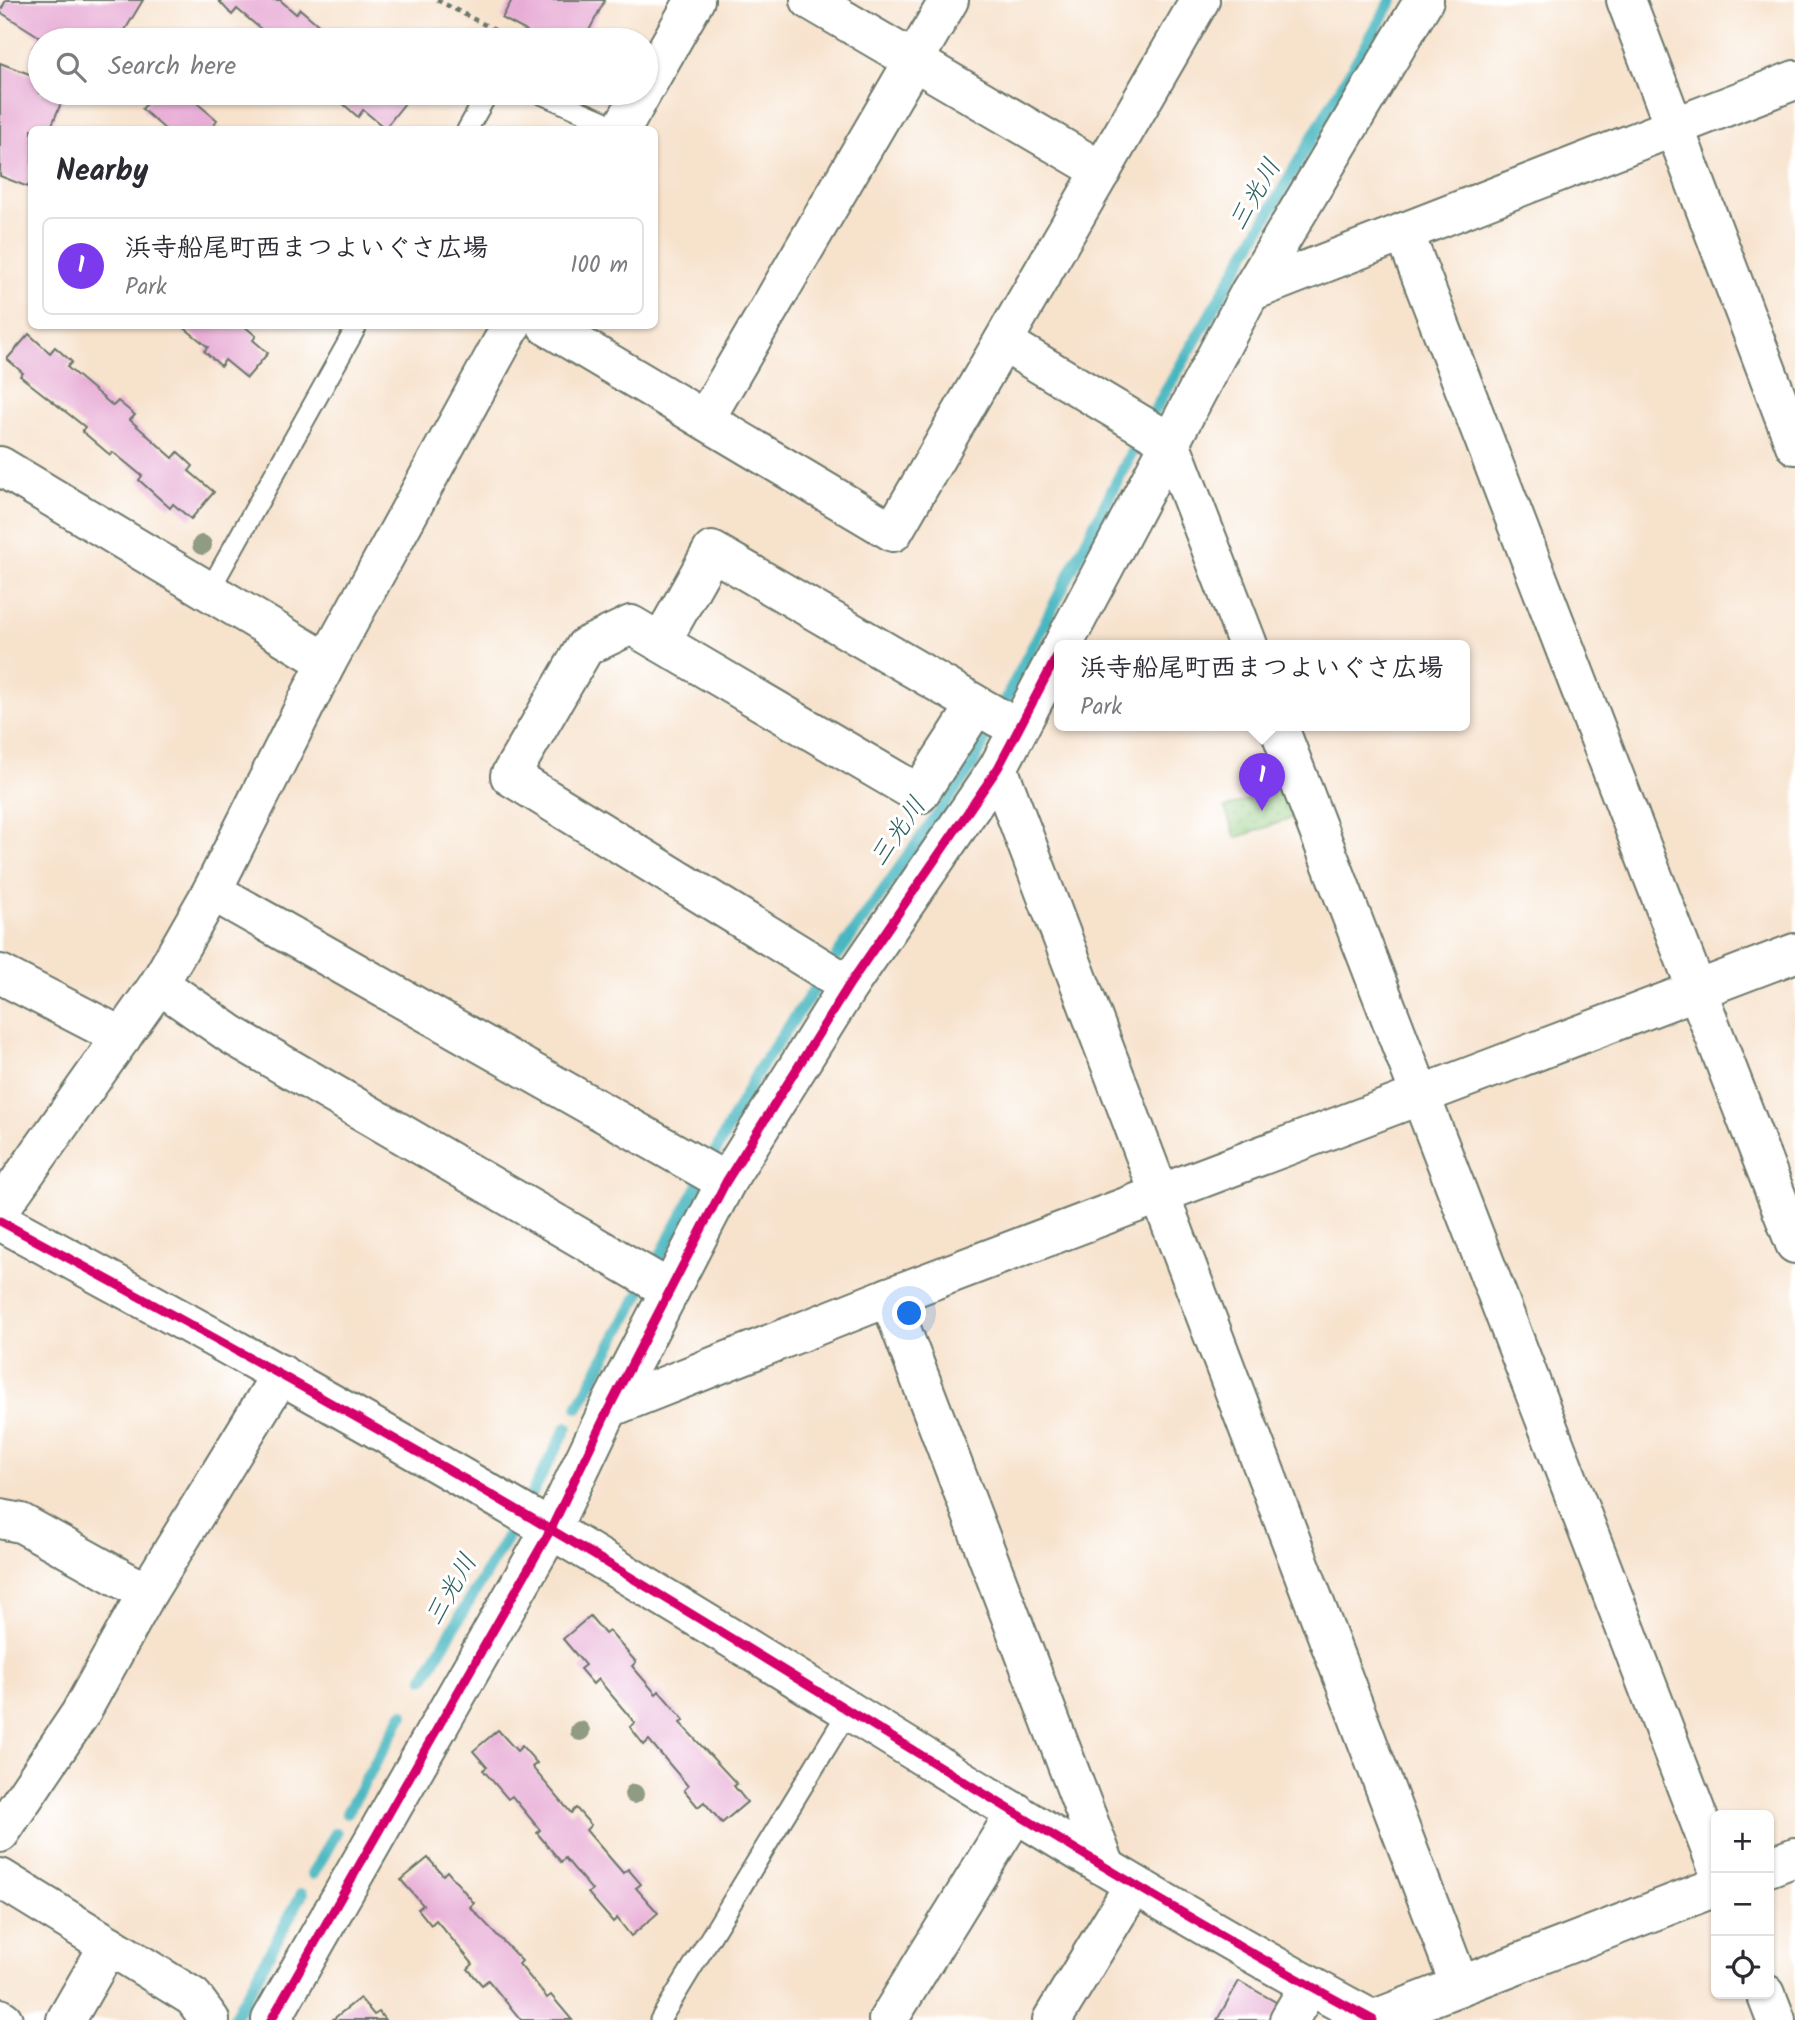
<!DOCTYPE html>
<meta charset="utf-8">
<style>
:root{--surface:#fff;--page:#f2f2f3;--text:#2b2b33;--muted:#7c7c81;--line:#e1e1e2;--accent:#7c3aed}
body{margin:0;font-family:Kalam,"Klee One",sans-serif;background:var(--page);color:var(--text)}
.controls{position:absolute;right:21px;bottom:21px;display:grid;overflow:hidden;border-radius:10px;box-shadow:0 2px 5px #0004}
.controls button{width:63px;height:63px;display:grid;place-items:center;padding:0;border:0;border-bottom:2px solid var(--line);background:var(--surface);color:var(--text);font:35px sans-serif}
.you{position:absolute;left:910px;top:1314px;width:24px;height:24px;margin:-18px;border:5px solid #fff;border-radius:50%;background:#1a73e8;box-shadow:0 0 0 10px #1a73e833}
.badge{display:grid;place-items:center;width:46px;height:46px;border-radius:50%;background:var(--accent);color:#fff;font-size:23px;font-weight:700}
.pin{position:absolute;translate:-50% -58px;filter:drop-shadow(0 2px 4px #0008)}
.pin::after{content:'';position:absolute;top:37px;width:24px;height:21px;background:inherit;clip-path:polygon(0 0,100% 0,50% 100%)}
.popup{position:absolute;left:1054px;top:640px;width:416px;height:91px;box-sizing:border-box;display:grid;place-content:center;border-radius:10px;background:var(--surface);filter:drop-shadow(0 2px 5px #0005);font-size:23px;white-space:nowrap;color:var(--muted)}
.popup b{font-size:26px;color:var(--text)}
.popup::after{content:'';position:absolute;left:50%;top:100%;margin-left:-14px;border:14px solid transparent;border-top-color:var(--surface)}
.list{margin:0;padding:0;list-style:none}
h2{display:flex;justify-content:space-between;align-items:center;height:91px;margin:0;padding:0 28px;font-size:30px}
h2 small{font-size:23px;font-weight:400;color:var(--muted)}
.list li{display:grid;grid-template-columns:46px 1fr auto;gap:21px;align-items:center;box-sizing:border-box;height:98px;margin:0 14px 14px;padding:0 14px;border:2px solid var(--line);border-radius:10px}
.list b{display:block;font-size:26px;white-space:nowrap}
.list p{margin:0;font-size:23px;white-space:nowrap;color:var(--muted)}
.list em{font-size:23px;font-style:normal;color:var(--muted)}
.icon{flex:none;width:38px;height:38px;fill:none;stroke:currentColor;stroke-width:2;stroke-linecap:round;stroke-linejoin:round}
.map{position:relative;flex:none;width:1795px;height:2020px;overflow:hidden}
.search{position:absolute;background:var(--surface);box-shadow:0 2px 5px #0004;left:28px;top:28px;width:630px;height:77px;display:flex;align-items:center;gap:18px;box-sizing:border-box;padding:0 24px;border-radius:38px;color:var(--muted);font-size:26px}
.panel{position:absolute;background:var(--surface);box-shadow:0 2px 5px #0004;left:28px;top:126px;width:630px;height:203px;border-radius:10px}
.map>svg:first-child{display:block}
.park{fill:url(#park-dots);stroke:#59845a;stroke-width:2}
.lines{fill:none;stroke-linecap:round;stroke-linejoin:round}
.stream{stroke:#49b7c1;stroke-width:12}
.building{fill:#e8add6}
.lane-casing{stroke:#6b7769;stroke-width:23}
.street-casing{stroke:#6b7769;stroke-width:42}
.path{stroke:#6b7769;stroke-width:4.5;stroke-dasharray:5 5;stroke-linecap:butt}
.lane{stroke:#fff;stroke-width:19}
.street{stroke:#fff;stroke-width:38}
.cycleway-casing{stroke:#fff;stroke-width:13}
.cycleway{stroke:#d6006c;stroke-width:9}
.tree{fill:#909b83}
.labels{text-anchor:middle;stroke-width:6;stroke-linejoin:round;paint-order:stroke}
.water-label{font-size:26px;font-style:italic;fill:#2c625e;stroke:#fff}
</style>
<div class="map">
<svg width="1795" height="2020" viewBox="0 0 1795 2020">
<defs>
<pattern id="park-dots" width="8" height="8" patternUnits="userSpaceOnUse" patternTransform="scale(1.75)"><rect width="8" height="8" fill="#93cc7f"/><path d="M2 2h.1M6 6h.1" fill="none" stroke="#77a769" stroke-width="1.8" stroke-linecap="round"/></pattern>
</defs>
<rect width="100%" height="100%" fill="#fff"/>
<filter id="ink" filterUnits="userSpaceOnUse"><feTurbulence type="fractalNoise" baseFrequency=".0143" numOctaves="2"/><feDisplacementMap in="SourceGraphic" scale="14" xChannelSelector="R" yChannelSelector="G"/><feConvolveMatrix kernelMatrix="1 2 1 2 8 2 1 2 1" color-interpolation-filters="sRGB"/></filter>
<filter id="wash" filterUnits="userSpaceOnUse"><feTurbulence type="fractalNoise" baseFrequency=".00686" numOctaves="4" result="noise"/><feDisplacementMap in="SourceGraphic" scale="28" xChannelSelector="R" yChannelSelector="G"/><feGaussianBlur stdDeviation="1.57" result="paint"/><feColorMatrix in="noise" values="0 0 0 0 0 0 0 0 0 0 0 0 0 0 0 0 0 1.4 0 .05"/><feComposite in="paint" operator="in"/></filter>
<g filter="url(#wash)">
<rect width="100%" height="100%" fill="#f7e2cc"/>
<!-- park -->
<polygon class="park" points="1288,784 1300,815 1236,838 1225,808"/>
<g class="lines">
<!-- stream -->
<g class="stream">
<polyline points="1155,410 1392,0"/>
<polyline points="1004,703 1140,436"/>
<polyline points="837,956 972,766 990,729"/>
<polyline points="712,1158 758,1071 821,980"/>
<polyline points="658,1260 699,1184"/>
<polyline points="578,1407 643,1287"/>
<polyline points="532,1493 567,1427"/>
<polyline points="424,1678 515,1523"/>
<polyline points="347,1813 403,1714"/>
<polyline points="313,1874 336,1833"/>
<polyline points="233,2020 302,1894"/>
</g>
</g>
<g id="blocks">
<!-- building -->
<g class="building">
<polygon points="6,0 143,0 119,40 40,40 40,52 33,48 40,37 0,12"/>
<polygon points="218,0 280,0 296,14 300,9 329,34 326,37 329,40 274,40 237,9 232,15"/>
<polygon points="512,0 605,0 584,40 543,40 502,18"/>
<polygon points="0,63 40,78 40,93 65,93 50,130 32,130 32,178 28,187 0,176"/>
<polygon points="156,93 176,93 182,97 186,94 217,120 214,124 221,130 166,130 142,109"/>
<polygon points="338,93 393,93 405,103 385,128 363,110 358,117 341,102 345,98"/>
<polygon points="182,326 244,326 256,336 253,340 268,353 247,378 225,360 221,366 204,351 208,347"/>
<polygon points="29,334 50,353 55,347 72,362 67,367 113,406 118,401 135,415 130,420 173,458 178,452 193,466 189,471 214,492 191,519 173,504 170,508 139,480 142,476 113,452 110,455 82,431 85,427 20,376 23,373 7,359"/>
<polygon points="590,1616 605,1634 609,1631 636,1662 632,1666 656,1694 659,1691 684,1720 680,1723 737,1784 734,1786 747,1802 722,1823 704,1802 698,1807 684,1790 688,1786 649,1740 644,1745 630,1727 635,1723 598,1679 593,1684 580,1669 585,1665 563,1639"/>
<polygon points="498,1730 517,1751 522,1746 537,1763 532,1767 571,1813 576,1808 591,1825 586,1830 623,1873 628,1869 641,1884 636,1888 658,1913 631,1936 617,1918 613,1922 588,1893 592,1890 565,1858 561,1862 537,1833 540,1830 512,1796 508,1799 483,1770 487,1767 473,1751"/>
<polygon points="428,1858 443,1875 447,1871 474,1903 470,1907 522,1961 519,1964 547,1998 551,1995 572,2020 521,2020 488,1980 482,1985 468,1969 473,1964 436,1920 431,1925 418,1909 423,1905 401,1880"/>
<polygon points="1239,1981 1281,2005 1273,2020 1217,2020"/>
<polygon points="360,1998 374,2015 379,2012 385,2020 332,2020"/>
</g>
</g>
</g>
<g filter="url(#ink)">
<use href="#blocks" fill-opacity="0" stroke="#6b7769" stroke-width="2"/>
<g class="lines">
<defs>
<g id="lane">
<polyline points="539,93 622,129"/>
<polyline points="467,130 488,93"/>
<polyline points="209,591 357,326"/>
<polyline points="660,2020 849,1710"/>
</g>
<g id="street">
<polyline points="810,0 1102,171"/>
<polyline points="1626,0 1795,445"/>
<polyline points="646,86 695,0"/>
<polyline points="621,130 642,93"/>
<polyline points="1404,232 1795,1244"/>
<polyline points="1250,292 1795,80"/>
<polyline points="547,326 893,532 1200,0"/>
<polyline points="1003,342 1170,442 1248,645"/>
<polyline points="705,419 949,0"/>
<polyline points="0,466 327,662"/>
<polyline points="661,642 712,551 999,718"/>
<polyline points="1063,645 1250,292 1424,0"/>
<polyline points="1278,725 1716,1864"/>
<polyline points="998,768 1460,1986"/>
<polyline points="212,891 726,1182"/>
<polyline points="0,974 122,1037"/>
<polyline points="159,984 232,1035 670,1290"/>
<polyline points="849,985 510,776 585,647 631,625 919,794 976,706"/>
<polyline points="0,1209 159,984 212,891 327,662 511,326"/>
<path d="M0,1221C185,1321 369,1422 550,1529C825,1691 1092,1869 1373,2020"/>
<polyline points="889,1297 1106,1867"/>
<polyline points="609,1408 889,1297 1795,953"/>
<polyline points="0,1519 21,1523 147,1593"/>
<polyline points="0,1833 80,1714 147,1593 281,1374"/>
<polyline points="1769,1867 1795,1857"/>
<polyline points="0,1878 193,1997 210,2020"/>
<polyline points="1766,1994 1776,2020"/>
<polyline points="0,2018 3,2020"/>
<polyline points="66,2020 109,1945"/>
<polyline points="271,2020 551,1529 609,1408 726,1182 849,985 998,768 1059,652"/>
<polyline points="888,2020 1016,1812"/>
<polyline points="1052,2020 1134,1885"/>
<polyline points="1289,2020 1309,1986"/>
<polyline points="1372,2020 1716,1887"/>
</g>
</defs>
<!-- lane casing -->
<use href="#lane" class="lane-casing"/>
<!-- street casing -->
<use href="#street" class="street-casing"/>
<!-- path -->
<polyline class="path" points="437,0 514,40"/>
<!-- lane -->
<use href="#lane" class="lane"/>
<!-- street -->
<use href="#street" class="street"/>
<defs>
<g id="cycleway">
<path d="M0,1221C185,1321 369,1422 550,1529C825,1691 1092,1869 1373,2020"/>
<polyline points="271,2020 551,1529 609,1408 726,1182 849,985 998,768 1059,652"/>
</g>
</defs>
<!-- cycleway casing -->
<use href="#cycleway" class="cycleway-casing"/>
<!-- cycleway -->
<use href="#cycleway" class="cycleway"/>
</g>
<!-- trees -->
<g class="tree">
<circle cx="202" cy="545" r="10"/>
<circle cx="580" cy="1731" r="10"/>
<circle cx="634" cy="1794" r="10"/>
</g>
</g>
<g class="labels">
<!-- water labels -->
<g class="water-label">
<text transform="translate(1254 194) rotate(-60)" y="9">三光川</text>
<text transform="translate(897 831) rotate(-55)" y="9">三光川</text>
<text transform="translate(450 1589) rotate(-60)" y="9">三光川</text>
</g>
</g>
</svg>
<div class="controls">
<button>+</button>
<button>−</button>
<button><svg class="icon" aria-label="locate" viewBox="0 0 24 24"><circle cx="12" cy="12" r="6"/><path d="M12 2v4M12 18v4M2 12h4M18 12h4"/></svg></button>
</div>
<div class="you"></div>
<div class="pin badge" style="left:1262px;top:811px">1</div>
<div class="popup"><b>浜寺船尾町西まつよいぐさ広場</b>Park</div>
<div class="search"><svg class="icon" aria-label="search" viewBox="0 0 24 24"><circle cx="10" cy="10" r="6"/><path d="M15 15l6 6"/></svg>Search here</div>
<section class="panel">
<h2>Nearby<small></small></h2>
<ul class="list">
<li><span class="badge">1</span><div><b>浜寺船尾町西まつよいぐさ広場</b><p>Park</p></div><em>100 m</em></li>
</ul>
</section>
</div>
